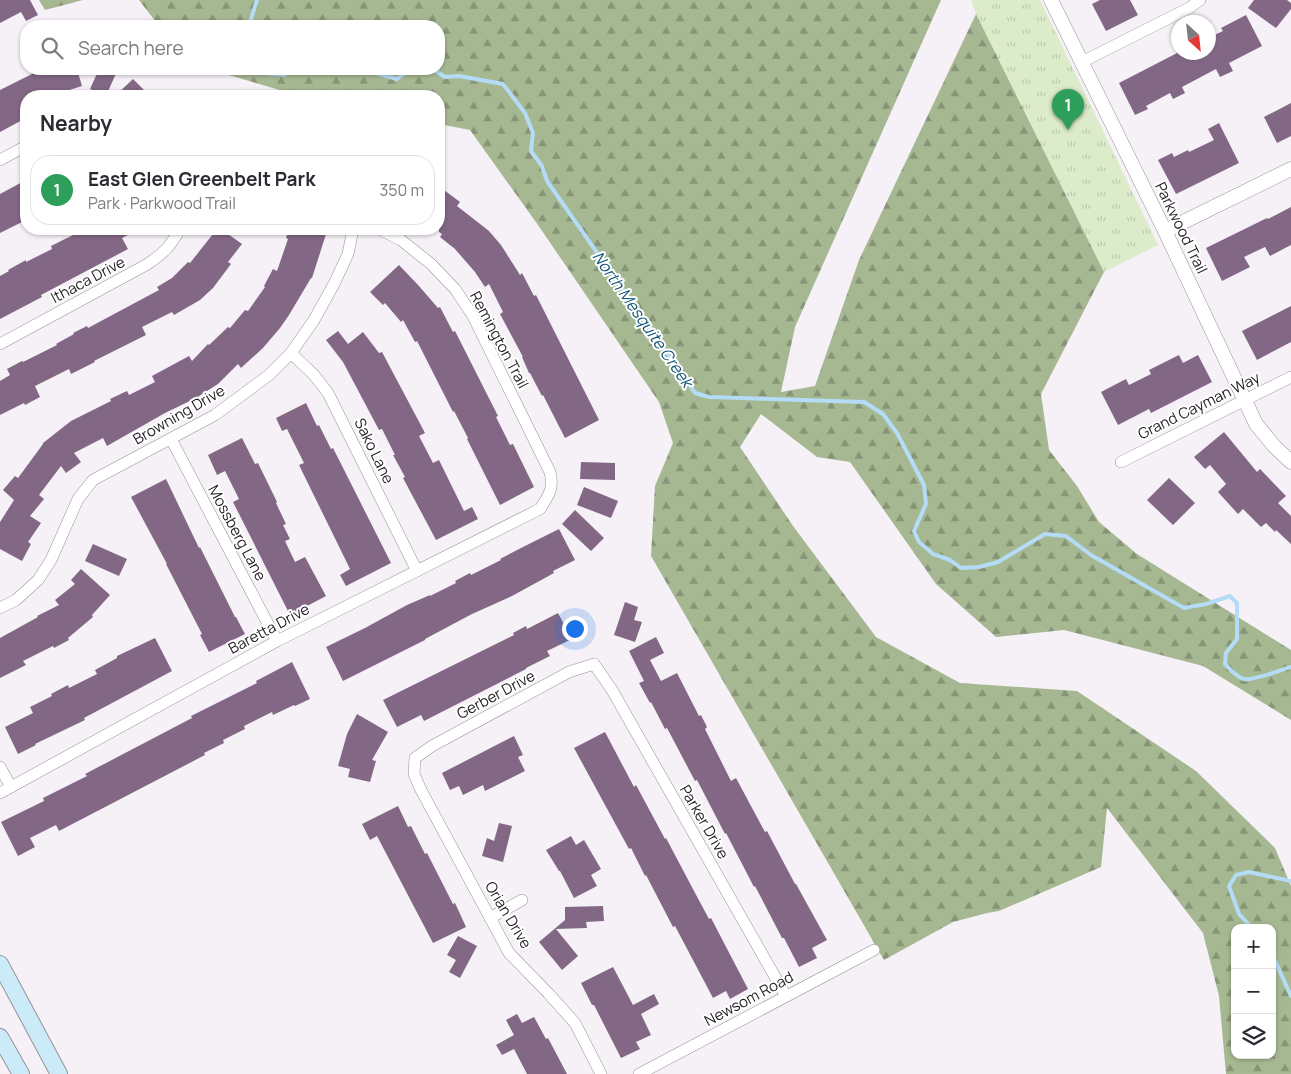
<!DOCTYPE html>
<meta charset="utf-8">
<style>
:root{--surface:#fff;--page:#f2f2f3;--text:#2b2b33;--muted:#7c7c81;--line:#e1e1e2;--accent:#b343a0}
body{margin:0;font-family:Manrope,sans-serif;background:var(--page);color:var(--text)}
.controls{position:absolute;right:15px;bottom:15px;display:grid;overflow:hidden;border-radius:10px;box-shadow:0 1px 4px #0004}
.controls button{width:45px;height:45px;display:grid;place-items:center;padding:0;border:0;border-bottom:1px solid var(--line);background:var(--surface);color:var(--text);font:25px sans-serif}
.compass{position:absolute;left:1171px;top:15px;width:45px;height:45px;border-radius:50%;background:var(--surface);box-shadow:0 1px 4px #0004;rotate:153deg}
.you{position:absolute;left:574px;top:628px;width:18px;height:18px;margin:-12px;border:4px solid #fff;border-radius:50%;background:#1a73e8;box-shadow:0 0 0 8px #1a73e833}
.badge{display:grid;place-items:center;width:32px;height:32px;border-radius:50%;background:var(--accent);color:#fff;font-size:16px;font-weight:700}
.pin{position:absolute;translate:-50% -41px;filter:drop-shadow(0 1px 2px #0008)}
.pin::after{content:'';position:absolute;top:26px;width:18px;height:15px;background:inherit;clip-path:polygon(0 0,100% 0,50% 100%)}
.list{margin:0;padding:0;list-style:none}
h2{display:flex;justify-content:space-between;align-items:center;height:65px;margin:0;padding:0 20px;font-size:21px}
h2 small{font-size:16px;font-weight:400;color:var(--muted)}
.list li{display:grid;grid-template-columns:32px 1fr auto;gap:15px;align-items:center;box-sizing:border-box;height:70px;margin:0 10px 10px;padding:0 10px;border:1px solid var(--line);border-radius:20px}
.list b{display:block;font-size:19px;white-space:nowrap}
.list p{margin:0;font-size:16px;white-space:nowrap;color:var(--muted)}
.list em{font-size:16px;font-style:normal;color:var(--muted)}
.icon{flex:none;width:28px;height:28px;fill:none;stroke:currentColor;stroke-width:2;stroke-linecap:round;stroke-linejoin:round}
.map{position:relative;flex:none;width:1291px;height:1074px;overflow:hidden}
.search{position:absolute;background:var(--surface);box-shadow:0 1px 4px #0004;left:20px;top:20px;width:425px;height:55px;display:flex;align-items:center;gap:12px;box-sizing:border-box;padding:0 18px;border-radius:20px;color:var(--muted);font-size:19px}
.panel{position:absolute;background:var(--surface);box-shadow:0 1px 4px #0004;left:20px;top:90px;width:425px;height:145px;border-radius:20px}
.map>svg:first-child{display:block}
.grass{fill:url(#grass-tufts)}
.forest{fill:url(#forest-firs);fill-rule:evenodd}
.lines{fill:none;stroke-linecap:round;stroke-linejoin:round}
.stream{stroke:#b4dcf6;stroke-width:4}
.building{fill:#836886}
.minor-casing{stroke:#979298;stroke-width:12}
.tertiary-casing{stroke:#979298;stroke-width:15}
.secondary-casing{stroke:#979298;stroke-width:18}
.minor{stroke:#fff;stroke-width:11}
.tertiary{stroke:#fff;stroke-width:14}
.secondary{stroke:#cbebf8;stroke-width:16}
.labels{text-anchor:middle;stroke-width:4;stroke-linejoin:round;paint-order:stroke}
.street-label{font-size:15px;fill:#211e21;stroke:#fff}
.water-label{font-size:16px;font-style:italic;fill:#105577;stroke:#fff}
</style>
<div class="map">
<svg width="1291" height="1074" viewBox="0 0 1291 1074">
<defs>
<pattern id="grass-tufts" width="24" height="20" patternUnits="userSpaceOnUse" patternTransform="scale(1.25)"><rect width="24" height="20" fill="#dceccb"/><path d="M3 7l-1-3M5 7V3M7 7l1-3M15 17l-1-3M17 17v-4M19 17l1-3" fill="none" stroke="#bccaae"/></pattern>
<pattern id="forest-firs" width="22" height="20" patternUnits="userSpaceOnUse" patternTransform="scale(1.25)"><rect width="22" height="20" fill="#a6b892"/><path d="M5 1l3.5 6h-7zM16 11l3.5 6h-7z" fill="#879577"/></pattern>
</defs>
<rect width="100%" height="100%" fill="#f6f0f7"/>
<!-- grass -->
<polygon class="grass" points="971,0 1040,0 1158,245 1104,272 976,14"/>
<!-- forest -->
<g class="forest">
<polygon points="39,0 83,0 45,10"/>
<path d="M139,0H941L795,327L781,392L815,386L859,260L976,14L1104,272L1041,394L1049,450L1077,486L1099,522L1137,554L1291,650V720L1203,666L1064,630L996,637L936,584L850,462L817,457L761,414L740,447L793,526L876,637L960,683L1077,691L1196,771L1275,848L1291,886V1074H1226L1219,996L1203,933L1107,808L1101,867L999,911L987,913L953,922L884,960L651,556L655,486L673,443L659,402L538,225L470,130L439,124V96H300L208,69H439V26H159ZM1235,928H1272V1055H1235Z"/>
</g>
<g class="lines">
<!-- stream -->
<g class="stream">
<polyline points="249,26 257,0"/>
<polyline points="259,69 266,73 284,75 294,69 327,72 333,69"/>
<polyline points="370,69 379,74 397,79 410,69"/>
<path d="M433,69L445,77L459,76L503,84L525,113L533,133L531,151L542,166L547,181L695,393L709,397L864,402L883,414L897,433L924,485L926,504L914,531L919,542L933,554L950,560L961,568L979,567L998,562L1045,534L1066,536L1091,555L1184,608L1206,604L1230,596L1237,603V639L1226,653L1225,664C1230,669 1236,677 1244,679C1254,681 1280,670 1291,667"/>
<polyline points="1252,928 1239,914 1229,886 1236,875 1249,872 1291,881"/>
<polyline points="1272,954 1291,996"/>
</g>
</g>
<!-- building -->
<g class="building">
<polygon points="0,0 30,0 38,15 26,21 21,12 0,23"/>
<polygon points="1100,0 1130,0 1138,15 1106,31 1092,4"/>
<polygon points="1254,0 1287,0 1291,3 1291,9 1276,28 1248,8"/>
<polygon points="1246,15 1262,46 1229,63 1233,71 1220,77 1216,69 1182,87 1185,93 1173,99 1170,93 1146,106 1148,109 1135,115 1119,83 1179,52 1208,52 1208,38 1223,31 1221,28"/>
<polygon points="37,69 77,69 82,86 63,92 55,96 26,96 26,118 0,132 0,90 32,74 31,72"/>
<polygon points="99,69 118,69 106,96 90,89"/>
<polygon points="133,79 144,90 138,96 115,96"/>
<polygon points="1291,103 1291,136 1277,143 1264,117"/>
<polygon points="1219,123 1239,163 1176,194 1158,160 1172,153 1174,157 1188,150 1189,152 1214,140 1208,129"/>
<polygon points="26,180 26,220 0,233 0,194"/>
<polygon points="444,190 460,202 457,206 489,231 501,245 520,275 522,273 534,296 536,295 599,420 565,438 543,395 542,396 530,373 529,373 522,357 523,357 500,314 503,312 489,284 485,287 475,272 455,249 440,237 442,234 439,232 439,197"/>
<polygon points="1291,207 1291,245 1270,256 1265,247 1244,257 1250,267 1222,281 1206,248 1267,218 1268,219"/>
<polygon points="85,229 140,229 122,238 128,249 41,295 42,297 0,319 0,276 9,271 8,270 26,260 26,262 52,249 51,246"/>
<polygon points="217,229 221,229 242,244 228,262 231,264 213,288 200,300 174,315 172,312 142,327 146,335 94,361 95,362 71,374 69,369 35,386 40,397 25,405 24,403 0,415 0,381 10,375 7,369 22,361 23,362 57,345 56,344 74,334 73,333 87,326 88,328 159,290 157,287 172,278 188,262 190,263"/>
<polygon points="289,229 320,229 327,231 312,278 311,278 289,315 280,328 263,348 241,368 238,364 218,384 196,398 165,413 107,446 103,438 74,453 81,462 66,473 61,466 39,495 44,499 30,516 41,523 28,542 31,544 22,561 0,549 0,522 14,500 3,490 15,476 18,478 43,444 43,443 71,421 111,401 110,399 127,391 129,395 155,382 152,376 189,356 192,361 208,344 209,345 228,327 230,328 245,310 248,311 265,287 264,286 273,269 277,271 288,239 286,238"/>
<polygon points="399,265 419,286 438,308 440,307 453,332 455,331 498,416 496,417 510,445 513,444 534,487 500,505 467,439 468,438 454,411 453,412 417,341 415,342 403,320 401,322 385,303 383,305 370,292"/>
<polygon points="1291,306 1291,342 1257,360 1242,331"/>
<polygon points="338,331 348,344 363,332 379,353 382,352 425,433 419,436 433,463 439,460 464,511 472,507 478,519 436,540 403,478 405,477 393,455 395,455 382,429 379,430 343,362 326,340"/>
<polygon points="1179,355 1183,363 1198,355 1212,382 1151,413 1149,409 1118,425 1101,392 1126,379 1129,385 1151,374 1149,370"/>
<polygon points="306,403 317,426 319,425 331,449 333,448 391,563 346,586 340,575 350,569 299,465 304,463 287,429 282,431 276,418"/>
<polygon points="1224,432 1257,472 1260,469 1286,496 1278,503 1291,516 1291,544 1276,530 1275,532 1266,523 1261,527 1243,509 1238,514 1218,492 1226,484 1210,465 1205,469 1194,457"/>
<polygon points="242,438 255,464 258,463 277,502 276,503 286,524 283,525 290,539 285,541 295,562 305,557 326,596 290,615 233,502 239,499 225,471 217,475 208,455"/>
<polygon points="581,462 615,463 615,480 580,479"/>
<polygon points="1169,478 1195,503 1173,525 1147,500"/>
<polygon points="166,479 199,548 200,547 235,617 236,617 245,634 209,652 200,635 202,634 166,564 167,564 131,497"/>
<polygon points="584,487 618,501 611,518 577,505"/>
<polygon points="575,510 604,538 591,551 562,524"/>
<polygon points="559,529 575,560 553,571 554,573 512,596 472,614 425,639 425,640 343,681 326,647 365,628 407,605 430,595 430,596 456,583 455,581 470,573 471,575 501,560 500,559 521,548"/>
<polygon points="93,544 127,559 119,576 85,561"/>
<polygon points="81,569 110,595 92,615 93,617 68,638 69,640 54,648 53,646 23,661 26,665 0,678 0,638 38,617 37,616 59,605 55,600 75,584 71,580"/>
<polygon points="625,602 638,607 634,620 642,622 635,642 614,635"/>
<polygon points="558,613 572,639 547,651 550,656 526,668 526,669 424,721 421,715 397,727 383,700 514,635 513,633 526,626 527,629"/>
<polygon points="656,637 664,653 650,660 661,681 677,673 699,716 701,715 707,727 705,729 731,781 736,778 765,832 767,831 795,884 796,884 827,940 812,948 817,958 799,967 784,938 782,938 755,886 754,887 726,833 725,834 697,780 695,781 667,728 665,729 651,702 650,703 639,683 644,681 629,651"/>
<polygon points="155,638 172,671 84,718 85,720 35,744 36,745 18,754 5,727 33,713 30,707 52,696 51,694 68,685 69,688 97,674 95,670 117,658 117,656"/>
<polygon points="292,662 310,699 295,706 294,705 273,715 272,712 244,726 245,729 223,740 224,743 204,753 205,755 59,831 56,825 30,838 35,847 18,856 1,822 44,801 43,798 87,776 85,774 192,718 191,716 257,683 256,681"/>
<polygon points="357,714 388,732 372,760 376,761 370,782 348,777 350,769 338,766 347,734"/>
<polygon points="605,732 634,787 636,785 665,839 666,838 694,891 709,919 711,918 748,989 730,999 726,991 713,998 675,926 673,927 646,875 645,876 631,848 629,849 574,748"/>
<polygon points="514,736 523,755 518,757 525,771 485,791 483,785 463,795 459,786 450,790 442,773"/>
<polygon points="398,806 408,827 411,826 425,854 427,853 453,904 455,903 466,927 433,943 377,836 370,840 362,824"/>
<polygon points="499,823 512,826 503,862 482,856 487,838 494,841"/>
<polygon points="571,836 576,845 584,840 601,869 591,875 597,886 574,898 560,871 559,871 546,850"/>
<polygon points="603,906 604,921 586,922 587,928 556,929 578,956 562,970 539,942 565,920 565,907"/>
<polygon points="458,936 477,946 460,978 449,972 456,960 447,955"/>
<polygon points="613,967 633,1005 654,994 659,1004 641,1014 651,1035 636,1042 640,1049 621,1058 594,1005 592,1005 581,983"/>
<polygon points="517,1014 522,1023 534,1017 546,1039 548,1038 567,1074 527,1074 514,1049 502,1055 496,1045 514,1035 506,1020"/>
</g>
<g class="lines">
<defs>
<g id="minor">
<polyline points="1082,62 1189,8 1200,0"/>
<polyline points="0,160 26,146"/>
<path d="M0,344L146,265C163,254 170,247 180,229"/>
<polyline points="291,353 314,375 328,393 417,571"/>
<polyline points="171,439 277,641"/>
<polyline points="1121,462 1291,377"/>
<polyline points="0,608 16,600 38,580 51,560 78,499 93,480 215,415 269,375 291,353 314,320 334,284 348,254 353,229"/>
<polyline points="0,767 11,787"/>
<path d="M0,793L277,641L540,509C549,495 554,489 550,472L473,316L455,289L431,264L401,240L379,229"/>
<polyline points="490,918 522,900"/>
<polyline points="601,1074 575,1023 548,993 509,953 421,790 414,774 415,758 432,746 569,672 594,664 612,690 786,996"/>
<polyline points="639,1074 874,950"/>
</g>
<g id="tertiary">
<polyline points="1051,0 1165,231 1256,424 1275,447 1291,462"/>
<polyline points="1165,231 1291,169"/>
</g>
<g id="secondary">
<polyline points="0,964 59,1074"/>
<polyline points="0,1037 21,1074"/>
</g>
</defs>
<!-- minor casing -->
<use href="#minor" class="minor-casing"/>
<!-- tertiary casing -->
<use href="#tertiary" class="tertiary-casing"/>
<!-- secondary casing -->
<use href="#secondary" class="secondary-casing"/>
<!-- minor -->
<use href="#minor" class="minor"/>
<!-- tertiary -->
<use href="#tertiary" class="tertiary"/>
<!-- secondary -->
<use href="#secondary" class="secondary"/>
</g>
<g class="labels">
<!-- street labels -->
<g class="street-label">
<text transform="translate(1181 228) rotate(64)" y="5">Parkwood Trail</text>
<text transform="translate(88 280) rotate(-28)" y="5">Ithaca Drive</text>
<text transform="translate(499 340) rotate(62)" y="5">Remington Trail</text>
<text transform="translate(1199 406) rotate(-26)" y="5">Grand Cayman Way</text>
<text transform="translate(179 415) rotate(-30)" y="5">Browning Drive</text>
<text transform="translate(374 451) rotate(64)" y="5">Sako Lane</text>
<text transform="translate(237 533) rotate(62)" y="5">Mossberg Lane</text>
<text transform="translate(269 629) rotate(-28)" y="5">Baretta Drive</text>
<text transform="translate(496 695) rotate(-28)" y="5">Gerber Drive</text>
<text transform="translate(704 822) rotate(60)" y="5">Parker Drive</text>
<text transform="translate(508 915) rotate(59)" y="5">Orian Drive</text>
<text transform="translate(749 999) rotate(-28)" y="5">Newsom Road</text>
</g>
<!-- water labels -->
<g class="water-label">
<text transform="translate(643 319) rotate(55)" y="6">North Mesquite Creek</text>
</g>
</g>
</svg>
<div class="controls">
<button>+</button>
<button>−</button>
<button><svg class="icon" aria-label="layers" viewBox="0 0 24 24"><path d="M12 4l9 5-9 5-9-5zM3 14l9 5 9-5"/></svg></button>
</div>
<svg class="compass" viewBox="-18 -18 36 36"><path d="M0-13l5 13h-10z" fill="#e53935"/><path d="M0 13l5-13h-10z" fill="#7c7c81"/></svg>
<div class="you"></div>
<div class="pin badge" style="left:1068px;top:130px;background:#2e9e5b">1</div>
<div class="search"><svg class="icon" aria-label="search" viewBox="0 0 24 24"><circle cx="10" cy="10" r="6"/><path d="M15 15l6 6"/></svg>Search here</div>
<section class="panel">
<h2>Nearby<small></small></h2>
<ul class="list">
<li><span class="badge" style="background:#2e9e5b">1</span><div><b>East Glen Greenbelt Park</b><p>Park · Parkwood Trail</p></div><em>350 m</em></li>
</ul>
</section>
</div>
